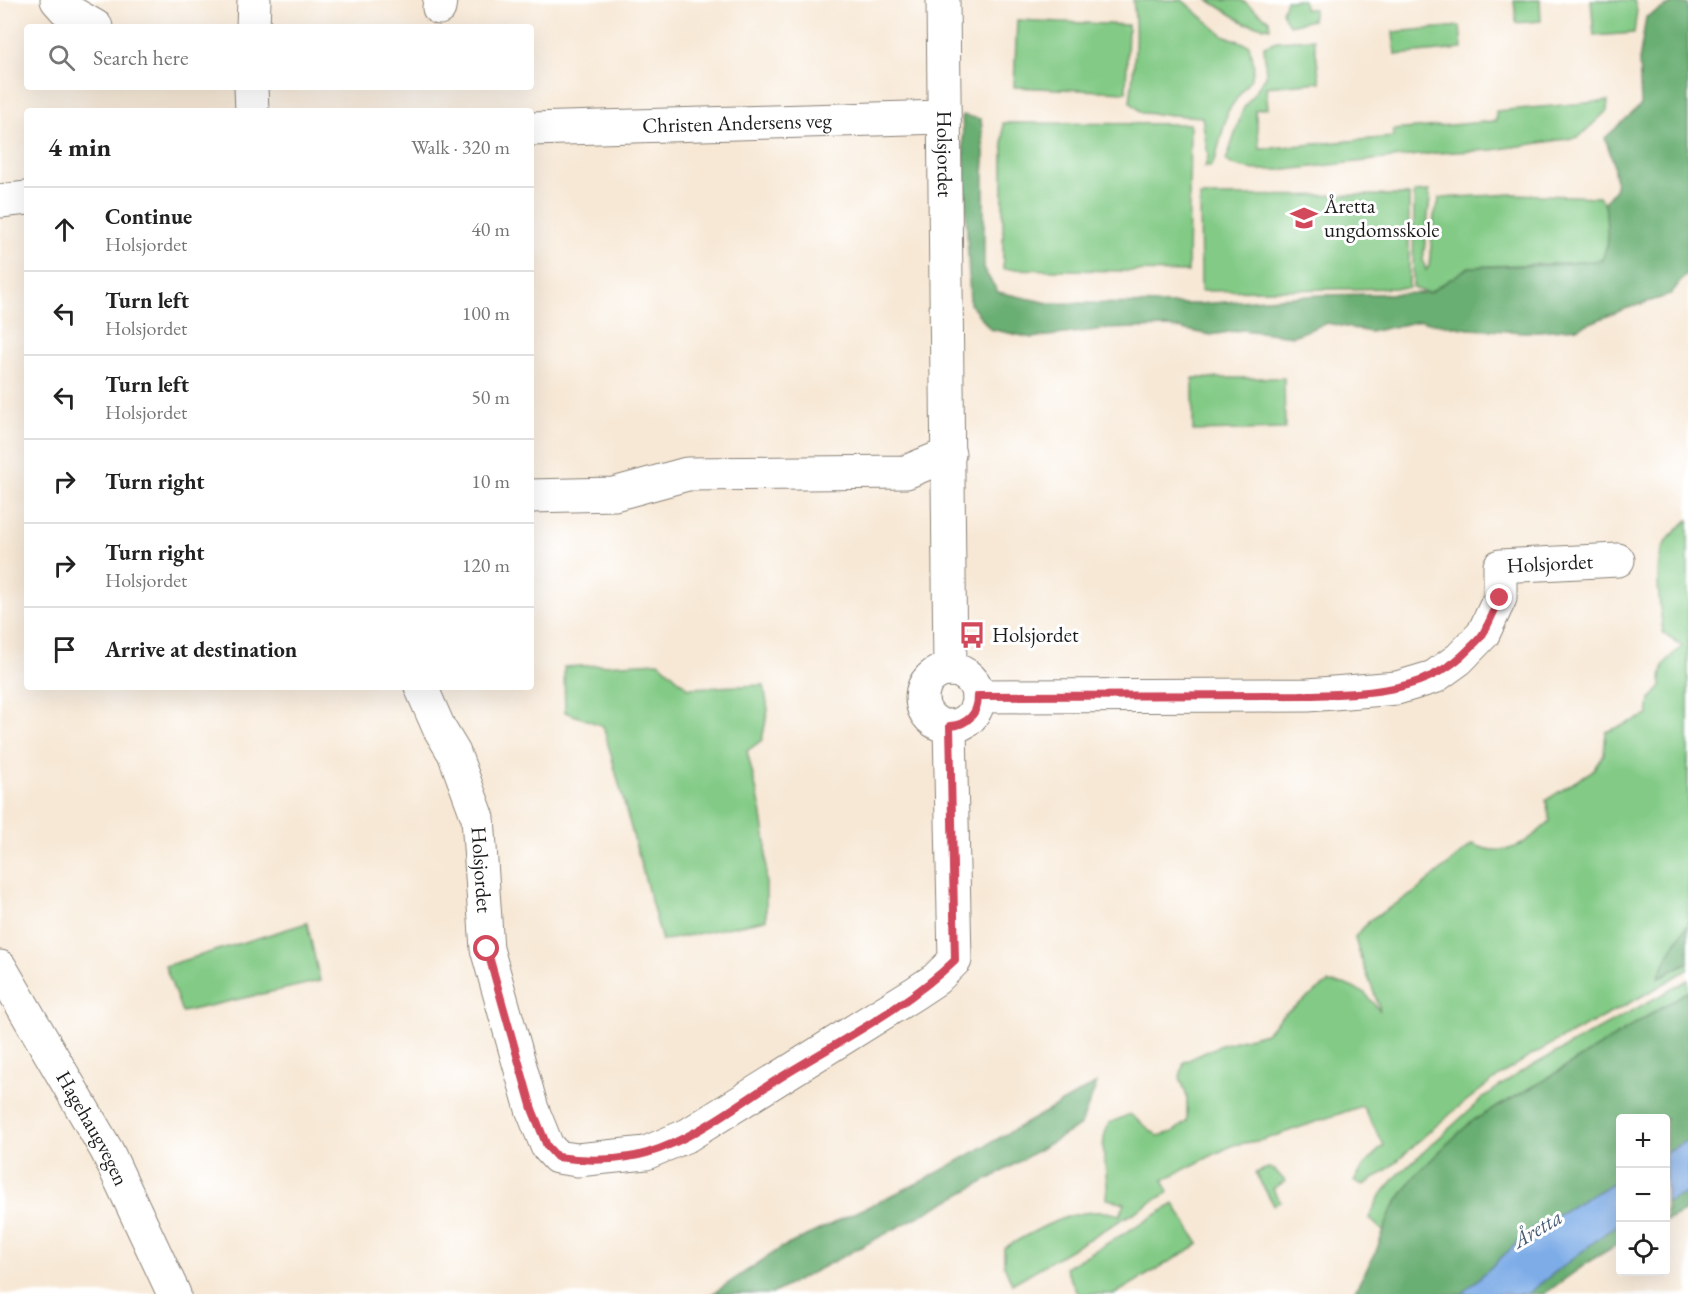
<!DOCTYPE html>
<meta charset="utf-8">
<style>
:root{--surface:#fff;--page:#f6f6f6;--text:#222;--muted:#767676;--line:#e0e0e0}
body{margin:0;font-family:"EB Garamond",serif;background:var(--page);color:var(--text)}
.controls{position:absolute;right:18px;bottom:18px;display:grid;overflow:hidden;border-radius:6px;box-shadow:0 6px 24px #0002}
.controls button{width:54px;height:54px;display:grid;place-items:center;padding:0;border:0;border-bottom:2px solid var(--line);background:var(--surface);color:var(--text);font:30px sans-serif}
.stop{position:absolute;width:18px;height:18px;margin:-14px;border:4px solid #d1495b;border-radius:50%;background:#fff}
.stop.end{background:#d1495b;border-color:#fff;box-shadow:0 2px 6px #0008}
.list{margin:0;padding:0;list-style:none}
h2{display:flex;justify-content:space-between;align-items:center;height:78px;margin:0;padding:0 24px;font-size:26px}
h2 small{font-size:20px;font-weight:400;color:var(--muted)}
.list li{display:grid;grid-template-columns:39px 1fr auto;gap:18px;align-items:center;box-sizing:border-box;height:84px;padding:0 24px;border-top:2px solid var(--line)}
.list b{display:block;font-size:22px;white-space:nowrap}
.list p{margin:0;font-size:20px;white-space:nowrap;color:var(--muted)}
.list em{font-size:20px;font-style:normal;color:var(--muted)}
.icon{flex:none;width:33px;height:33px;fill:none;stroke:currentColor;stroke-width:2;stroke-linecap:round;stroke-linejoin:round}
.map{position:relative;flex:none;width:1688px;height:1294px;overflow:hidden}
.search{position:absolute;background:var(--surface);box-shadow:0 6px 24px #0002;left:24px;top:24px;width:510px;height:66px;display:flex;align-items:center;gap:15px;box-sizing:border-box;padding:0 21px;border-radius:6px;color:var(--muted);font-size:22px}
.panel{position:absolute;background:var(--surface);box-shadow:0 6px 24px #0002;left:24px;top:108px;width:510px;height:582px;border-radius:6px}
.map>svg:first-child{display:block}
.green{fill:#82ca85;stroke:#4f7350;stroke-width:1.5}
.forest{fill:#69ae72;stroke:#426547;stroke-width:1.5}
.water{fill:#7dace7;stroke:#4c6482;stroke-width:1.5}
.lines{fill:none;stroke-linecap:round;stroke-linejoin:round}
.minor-casing{stroke:#8a8278;stroke-width:35}
.minor{stroke:#fff;stroke-width:33}
.route{stroke:#d1495b;stroke-width:8}
.labels{text-anchor:middle;stroke-width:6;stroke-linejoin:round;paint-order:stroke}
.street-label{font-size:21px;fill:#1c1c1c;stroke:#fff}
.poi-label{font-size:21px;fill:#1c1c1c;stroke:#fff;text-anchor:start}
.water-label{font-size:22px;font-style:italic;fill:#485d77;stroke:#fff}
</style>
<div class="map">
<svg width="1688" height="1294" viewBox="0 0 1688 1294">
<rect width="100%" height="100%" fill="#fff"/>
<filter id="ink" filterUnits="userSpaceOnUse"><feTurbulence type="fractalNoise" baseFrequency=".0167" numOctaves="2"/><feDisplacementMap in="SourceGraphic" scale="12" xChannelSelector="R" yChannelSelector="G"/><feConvolveMatrix kernelMatrix="1 2 1 2 8 2 1 2 1" color-interpolation-filters="sRGB"/></filter>
<filter id="wash" filterUnits="userSpaceOnUse"><feTurbulence type="fractalNoise" baseFrequency=".008" numOctaves="4" result="noise"/><feDisplacementMap in="SourceGraphic" scale="24" xChannelSelector="R" yChannelSelector="G"/><feGaussianBlur stdDeviation="1.35" result="paint"/><feColorMatrix in="noise" values="0 0 0 0 0 0 0 0 0 0 0 0 0 0 0 0 0 1.4 0 .05"/><feComposite in="paint" operator="in"/></filter>
<g filter="url(#wash)">
<rect width="100%" height="100%" fill="#f7e8d5"/>
<!-- green -->
<g class="green">
<path d="M1133,0H1182L1223,35L1249,45L1254,66L1252,77L1228,111L1215,160L1210,167H1205L1208,156L1202,117L1142,113L1130,102C1134,67 1138,35 1133,0Z"/>
<polygon points="1208,0 1241,0 1269,20 1270,28 1245,23"/>
<polygon points="1286,0 1303,0 1304,9 1314,9 1312,20 1289,25 1282,12"/>
<polygon points="1514,0 1540,0 1541,21 1516,23"/>
<polygon points="1591,0 1634,0 1637,10 1634,33 1594,36"/>
<polygon points="1017,20 1128,25 1126,92 1014,87"/>
<polygon points="1460,26 1462,49 1395,55 1393,32"/>
<path d="M1314,39L1320,82L1266,87L1268,108L1255,110L1260,149L1393,137V130L1496,121V111L1608,101L1607,111L1579,137L1493,150L1437,153L1286,170C1268,170 1241,172 1226,161L1243,109L1266,76L1264,46L1277,41Z"/>
<polygon points="1003,123 1190,124 1188,272 1003,269"/>
<path d="M1429,191L1430,198L1423,261L1426,270L1429,266L1434,216L1440,198L1513,194L1599,197C1612,209 1610,245 1602,260L1589,262L1469,267L1429,293L1413,288L1414,192Z"/>
<polygon points="1409,195 1409,288 1201,291 1200,196"/>
<polygon points="1193,378 1284,378 1285,429 1193,431"/>
<path d="M1688,520V924L1670,951L1659,978L1688,962V969C1627,1009 1558,1035 1498,1077C1475,1094 1452,1112 1430,1131C1408,1150 1389,1172 1363,1185L1354,1181L1366,1163L1384,1145L1362,1106L1263,1140L1233,1145L1163,1180L1169,1192L1012,1284L1004,1265V1248C1038,1229 1080,1202 1120,1215L1125,1203L1107,1199C1110,1171 1096,1149 1109,1123L1130,1114L1158,1136L1173,1132L1187,1121V1097L1180,1077L1184,1062L1221,1045L1266,1033L1283,1015L1328,983L1344,984L1365,993L1380,1011C1373,985 1360,963 1355,937L1371,919L1414,893L1473,844C1506,860 1526,844 1550,821L1546,800L1592,771L1604,754L1606,732L1648,715L1650,699L1661,687C1660,665 1666,659 1683,646L1663,633C1661,611 1654,575 1661,553C1665,539 1678,529 1688,520Z"/>
<polygon points="659,662 688,688 764,685 768,710 762,740 747,751 761,809 766,843 766,920 662,941 603,726 565,712 564,667"/>
<polygon points="307,923 320,981 182,1012 165,966"/>
<polygon points="1688,980 1688,991 1685,993 1538,1084 1472,1121 1414,1177 1392,1209 1384,1232 1369,1218 1380,1196 1397,1176 1484,1097 1519,1073"/>
<polygon points="1268,1168 1275,1170 1285,1181 1273,1189 1280,1202 1274,1205 1255,1173"/>
<polygon points="1174,1204 1199,1244 1115,1294 1078,1294 1065,1268"/>
</g>
<!-- forest -->
<g class="forest">
<polygon points="1675,2 1688,4 1688,272 1670,295 1625,309 1578,328 1526,332 1469,329 1420,321 1370,332 1327,323 1293,336 1242,330 1211,335 1170,327 1105,329 1032,338 990,329 970,304 962,115 981,119 984,151 984,270 998,292 1049,303 1199,304 1320,295 1429,293 1469,267 1546,265 1602,260 1608,242 1605,202 1616,188 1613,161 1605,138 1641,105 1639,61 1646,17"/>
<polygon points="1688,924 1688,962 1658,978 1670,951"/>
<polygon points="1688,991 1688,1210 1666,1221 1666,1118 1620,1118 1620,1243 1593,1259 1544,1294 1353,1294 1375,1254 1392,1209 1414,1177 1448,1143 1472,1121 1538,1084"/>
<polygon points="1097,1083 1081,1125 991,1178 772,1294 712,1294 781,1248 926,1179"/>
</g>
<!-- water -->
<g class="water">
<polygon points="1688,1140 1688,1193 1666,1202 1666,1152"/>
<polygon points="1620,1179 1620,1222 1527,1294 1462,1294 1533,1228"/>
</g>
</g>
<g filter="url(#ink)">
<g class="lines">
<defs>
<g id="minor">
<polyline points="57,0 65,9 96,27"/>
<path id="s1" d="M943,0L950,670"/>
<polyline points="439,8 440,0"/>
<polyline points="253,27 254,0"/>
<polyline points="251,87 252,111"/>
<path id="s2" d="M531,129L943,117"/>
<polyline points="0,201 27,198"/>
<polyline points="531,496 614,494 687,474 906,472 949,454"/>
<circle cx="950" cy="698" r="28"/>
<path id="s3" d="M421,687L439,728L454,753L478,818L487,949L532,1109L547,1146L557,1157L577,1160L646,1153L688,1135L915,993L936,979L955,960L950,727"/>
<path id="s4" d="M978,696L1308,695L1397,688L1434,677L1459,659L1483,634L1500,598V566L1618,560"/>
<path id="s5" d="M0,967L107,1151L174,1294"/>
</g>
</defs>
<!-- minor casing -->
<use href="#minor" class="minor-casing"/>
<!-- minor -->
<use href="#minor" class="minor"/>
</g>
</g>
<g class="lines" filter="url(#ink)">
<!-- route -->
<path class="route" d="M487,949L532,1109L547,1146L557,1157C585,1161 620,1161 647,1153C694,1139 737,1105 778,1079C837,1042 905,1009 955,960L950,726C967,725 978,714 978,696L1308,695C1365,693 1426,694 1469,649C1474,644 1481,638 1484,632C1490,621 1495,609 1500,598"/>
</g>
<!-- icons -->
<defs>
<symbol id="school-bare" viewBox="-9 -9 18 18"><path d="M0-5L7-2L0 1L-7-2ZM-4 1L0 2.5L4 1V4Q0 6-4 4Z" fill="#d1495b" stroke="#fff" stroke-width="2.5" paint-order="stroke"/></symbol>
<symbol id="bus-bare" viewBox="-9 -9 18 18"><path d="M-5-6H5V4H4V6H2V4H-2V6H-4V4H-5ZM-3.5-4V0h7V-4ZM-3.5 1.2v1.5H-2V1.2ZM2 1.2v1.5H3.5V1.2Z" fill="#d1495b" stroke="#fff" stroke-width="2.5" paint-order="stroke"/></symbol>
</defs>
<g fill-rule="evenodd">
<use href="#school-bare" x="1285" y="199" width="38" height="38"/>
<use href="#bus-bare" x="953" y="616" width="38" height="38"/>
</g>
<g class="labels">
<!-- street labels -->
<g class="street-label">
<text dy="7" stroke="none"><textPath href="#s2" startOffset="206">Christen Andersens veg</textPath></text>
<text dy="7" stroke="none"><textPath href="#s1" startOffset="154">Holsjordet</textPath></text>
<text dy="7" stroke="none"><textPath href="#s4" startOffset="645">Holsjordet</textPath></text>
<text dy="7" stroke="none"><textPath href="#s3" startOffset="195">Holsjordet</textPath></text>
<text dy="7" stroke="none"><textPath href="#s5" startOffset="186">Hagehaugvegen</textPath></text>
</g>
<!-- poi labels -->
<g class="poi-label">
<text x="1324" y="213">Åretta<tspan x="1324" dy="24">ungdomsskole</tspan></text>
<text x="992" y="642">Holsjordet</text>
</g>
<!-- water labels -->
<g class="water-label">
<text transform="translate(1537 1228) rotate(-31)" y="8">Åretta</text>
</g>
</g>
</svg>
<div class="controls">
<button>+</button>
<button>−</button>
<button><svg class="icon" aria-label="locate" viewBox="0 0 24 24"><circle cx="12" cy="12" r="6"/><path d="M12 2v4M12 18v4M2 12h4M18 12h4"/></svg></button>
</div>
<div class="stop" style="left:487px;top:949px"></div>
<div class="stop end" style="left:1500px;top:598px"></div>
<div class="search"><svg class="icon" aria-label="search" viewBox="0 0 24 24"><circle cx="10" cy="10" r="6"/><path d="M15 15l6 6"/></svg>Search here</div>
<section class="panel">
<h2>4 min<small>Walk · 320 m</small></h2>
<ul class="list">
<li><svg class="icon" aria-label="ahead" viewBox="0 0 24 24"><path d="M12 20V5M6 11l6-6 6 6"/></svg><div><b>Continue</b><p>Holsjordet</p></div><em>40 m</em></li>
<li><svg class="icon" aria-label="left" viewBox="0 0 24 24"><path d="M17 20v-9H6M10 6l-5 5 5 5"/></svg><div><b>Turn left</b><p>Holsjordet</p></div><em>100 m</em></li>
<li><svg class="icon" aria-label="left" viewBox="0 0 24 24"><path d="M17 20v-9H6M10 6l-5 5 5 5"/></svg><div><b>Turn left</b><p>Holsjordet</p></div><em>50 m</em></li>
<li><svg class="icon" aria-label="right" viewBox="0 0 24 24"><path d="M7 20v-9h11M14 6l5 5-5 5"/></svg><div><b>Turn right</b></div><em>10 m</em></li>
<li><svg class="icon" aria-label="right" viewBox="0 0 24 24"><path d="M7 20v-9h11M14 6l5 5-5 5"/></svg><div><b>Turn right</b><p>Holsjordet</p></div><em>120 m</em></li>
<li><svg class="icon" aria-label="arrive" viewBox="0 0 24 24"><path d="M6 21V4h12l-3 4 3 4H6"/></svg><div><b>Arrive at destination</b></div></li>
</ul>
</section>
</div>
